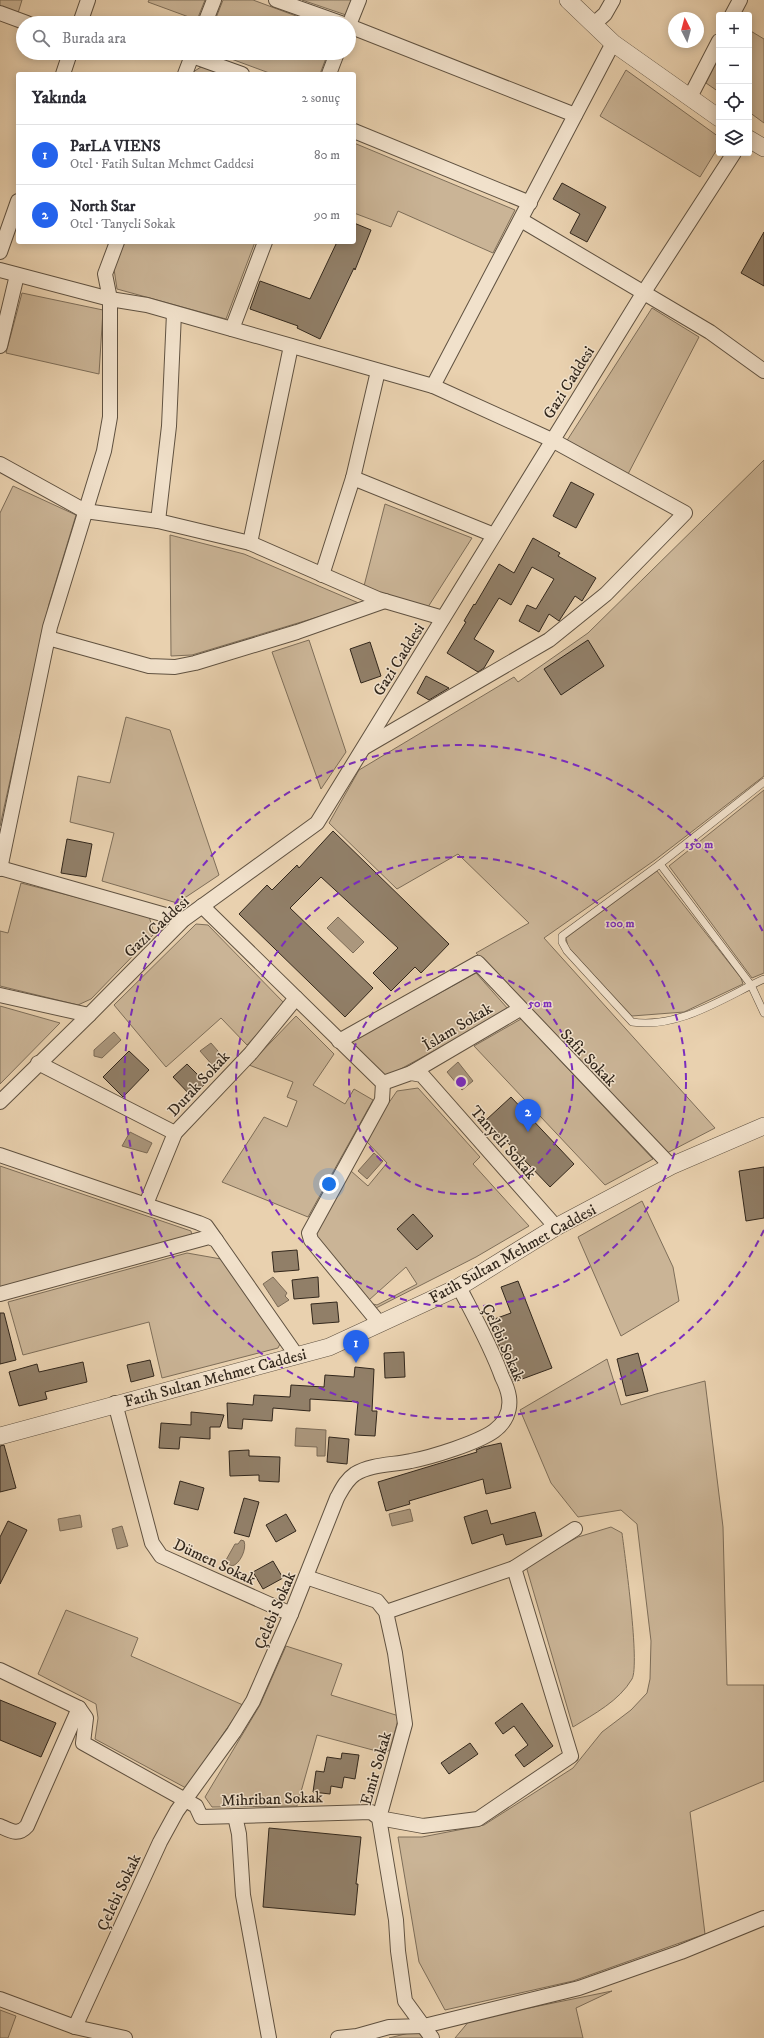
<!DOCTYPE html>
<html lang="tr">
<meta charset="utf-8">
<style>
:root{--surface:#fff;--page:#f7f7f7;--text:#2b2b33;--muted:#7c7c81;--line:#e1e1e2;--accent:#2563eb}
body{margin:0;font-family:"IM FELL DW Pica",serif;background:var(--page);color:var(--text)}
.controls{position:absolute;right:12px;top:12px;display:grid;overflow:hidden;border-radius:4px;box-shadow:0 2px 10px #0003}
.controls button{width:36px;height:36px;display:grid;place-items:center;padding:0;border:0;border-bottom:1px solid var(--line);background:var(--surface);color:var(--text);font:20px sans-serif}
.compass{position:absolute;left:668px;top:12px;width:36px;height:36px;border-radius:50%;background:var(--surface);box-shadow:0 2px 10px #0003;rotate:354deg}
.you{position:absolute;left:329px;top:1184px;width:14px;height:14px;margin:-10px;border:3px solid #fff;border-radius:50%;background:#1a73e8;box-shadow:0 0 0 6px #1a73e833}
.badge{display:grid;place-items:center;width:26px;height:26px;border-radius:50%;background:var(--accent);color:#fff;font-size:13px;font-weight:700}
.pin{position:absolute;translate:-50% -33px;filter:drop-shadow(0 1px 2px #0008)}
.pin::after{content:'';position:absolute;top:21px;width:14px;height:12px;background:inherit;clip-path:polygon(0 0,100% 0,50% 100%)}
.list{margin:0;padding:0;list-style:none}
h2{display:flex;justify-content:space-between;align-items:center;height:52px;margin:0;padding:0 16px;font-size:17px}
h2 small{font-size:13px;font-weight:400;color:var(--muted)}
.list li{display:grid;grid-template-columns:26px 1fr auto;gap:12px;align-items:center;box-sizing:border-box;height:60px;padding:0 16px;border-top:1px solid var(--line)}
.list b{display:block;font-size:15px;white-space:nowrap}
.list p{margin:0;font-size:13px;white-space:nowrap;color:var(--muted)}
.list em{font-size:13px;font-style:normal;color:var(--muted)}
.icon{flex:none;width:22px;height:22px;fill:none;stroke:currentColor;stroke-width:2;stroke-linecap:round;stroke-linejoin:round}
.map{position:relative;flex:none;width:764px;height:2038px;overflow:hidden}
.search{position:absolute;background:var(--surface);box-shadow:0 2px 10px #0003;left:16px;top:16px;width:340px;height:44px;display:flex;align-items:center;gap:10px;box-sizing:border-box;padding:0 14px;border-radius:22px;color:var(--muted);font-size:15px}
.panel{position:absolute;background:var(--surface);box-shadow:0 2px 10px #0003;left:16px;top:72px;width:340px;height:172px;border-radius:4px}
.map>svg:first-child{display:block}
.green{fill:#cab496;stroke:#7e6e59;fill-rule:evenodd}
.water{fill:#ab977d;stroke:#7b6a56}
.building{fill:#917f68;stroke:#32271c}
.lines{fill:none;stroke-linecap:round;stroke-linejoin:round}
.service-casing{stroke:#605241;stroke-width:8}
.minor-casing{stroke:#605241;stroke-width:16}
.tertiary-casing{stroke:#605241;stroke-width:18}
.service{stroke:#f1e1cb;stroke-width:7}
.minor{stroke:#f1e1cb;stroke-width:14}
.tertiary{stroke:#f1e1cb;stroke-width:17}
.ring{fill:none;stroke:#7b2cbf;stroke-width:2;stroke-dasharray:7 5}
.labels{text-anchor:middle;stroke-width:3;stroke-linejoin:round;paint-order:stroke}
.street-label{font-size:16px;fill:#32271c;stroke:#f1e1cb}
.centre{fill:#7b2cbf;stroke:#f1e1cb;stroke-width:2}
.ring-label{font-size:12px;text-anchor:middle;font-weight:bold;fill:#7b2cbf;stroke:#f1e1cb;stroke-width:3;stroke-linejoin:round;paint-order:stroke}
</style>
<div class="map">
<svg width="764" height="2038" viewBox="0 0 764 2038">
<rect width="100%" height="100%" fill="#e9d1af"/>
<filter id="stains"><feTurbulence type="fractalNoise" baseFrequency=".005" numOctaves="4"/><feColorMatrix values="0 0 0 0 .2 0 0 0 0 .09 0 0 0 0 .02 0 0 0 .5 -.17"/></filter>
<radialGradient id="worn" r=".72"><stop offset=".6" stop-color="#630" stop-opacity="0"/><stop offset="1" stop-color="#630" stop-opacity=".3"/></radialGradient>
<!-- green -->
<g class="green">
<polygon points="0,0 22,0 18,13 0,6"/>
<polygon points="149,0 205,0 197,20 148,2"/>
<polygon points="223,0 253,0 315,23 214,23"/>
<polygon points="302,0 352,0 346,15"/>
<polygon points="749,30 764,39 764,123 749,112"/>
<polygon points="215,53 328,53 320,74 272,74"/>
<polygon points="719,57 719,92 706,83"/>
<polygon points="204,65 227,74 190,74"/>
<polygon points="626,70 719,137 719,146 700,177 600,116"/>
<polygon points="354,143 515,210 493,253 398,211 391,227 354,213"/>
<polygon points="124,242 255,242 226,319 117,289 114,269"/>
<polygon points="22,293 103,310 99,374 6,353"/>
<polygon points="652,308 699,337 627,476 566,442"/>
<polygon points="764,460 764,776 655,860 544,938 715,1128 667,1153 476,953 529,923 458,854 397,889 329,823 359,770 514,677 518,682 588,633"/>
<polygon points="13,486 76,515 49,604 0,826 0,513"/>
<polygon points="385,504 472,538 428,607 385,595 364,586"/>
<polygon points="170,535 244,554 361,604 192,655 171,656"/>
<polygon points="309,640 346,752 321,789 272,652"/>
<polygon points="126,717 170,730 219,875 177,903 102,881 114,833 70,822 78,776 110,783"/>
<polygon points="764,790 764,973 752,978 669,866"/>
<polygon points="657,871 741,978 743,984 684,1012 632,1016 568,947 566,938"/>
<polygon points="21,883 149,916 154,934 91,999 78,1005 0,986 0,931 8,933"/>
<polygon points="196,924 208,925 285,1004 247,1045 221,1018 166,1067 114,1005"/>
<polygon points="476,973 509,1010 384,1078 349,1043"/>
<polygon points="0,1006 60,1023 0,1084"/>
<polygon points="296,1016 334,1054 313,1085 345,1104 354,1089 373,1100 308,1217 222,1182 264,1117 287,1127 297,1101 287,1097 293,1082 249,1065"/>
<polygon points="521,1019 653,1159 605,1185 474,1046"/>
<path d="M418,1088L480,1157L473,1164L529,1226L476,1257L376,1308L373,1304L377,1305L417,1284L406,1267L369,1300L314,1238L365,1137L397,1091ZM367,1142L387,1163L368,1186L351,1171Z"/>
<polygon points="0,1166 191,1231 192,1236 0,1287"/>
<polygon points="642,1201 673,1267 679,1301 621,1336 578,1237"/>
<polygon points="187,1253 221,1259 280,1344 278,1348 162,1378 149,1322 23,1355 8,1302"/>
<polygon points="607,1359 621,1405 656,1394 705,1381 723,1527 727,1685 764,1685 764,1781 690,1812 705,1934 573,1981 445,2010 419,1962 398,1837 422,1837 484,1825 573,1768 602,1732 631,1710 647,1693 650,1679 651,1641 637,1524 621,1510 578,1517 551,1483 520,1410"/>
<path d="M611,1527L622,1533C625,1556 640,1664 632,1679C619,1701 594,1714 573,1727L526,1566L578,1537Z"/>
<polygon points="66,1610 138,1638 131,1656 243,1705 186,1788 95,1739 98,1718 96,1704 38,1674"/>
<polygon points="286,1646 342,1664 331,1695 399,1716 390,1750 384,1753 317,1735 297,1806 212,1807 205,1797 260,1705"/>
<polygon points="612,1991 576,2008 583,2038 455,2038 470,2020"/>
<polygon points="0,2010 16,2016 8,2038 0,2038"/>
<polygon points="417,2031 423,2038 389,2038"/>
</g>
<!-- water -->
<g class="water">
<polygon points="338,917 364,942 353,953 327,928"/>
<polygon points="114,1032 121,1040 102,1058 94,1056 94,1050"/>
<polygon points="211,1043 224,1058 214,1067 200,1051"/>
<polygon points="458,1062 473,1081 462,1090 447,1072"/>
<polygon points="130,1132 152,1143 147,1153 122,1146"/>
<polygon points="374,1153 383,1161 367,1179 358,1171"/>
<polygon points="273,1277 287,1293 285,1296 289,1300 278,1307 263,1284"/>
<polygon points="296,1428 326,1430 325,1456 317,1456 317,1447 295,1446"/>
<polygon points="410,1509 413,1521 392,1526 389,1514"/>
<polygon points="80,1515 82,1527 60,1531 58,1519"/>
<polygon points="122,1526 128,1546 117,1549 112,1529"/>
<path d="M241,1540L244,1541C247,1549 240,1564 232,1566L228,1564L226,1560L235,1544H238Z"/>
</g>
<!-- building -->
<g class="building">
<polygon points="562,183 606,207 587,242 570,233 580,214 553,199"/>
<polygon points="354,223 371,230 355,270 354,268 320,339 297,328 298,326 250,309 260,281 310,299 337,242 354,242"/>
<polygon points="764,232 764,286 741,273"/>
<polygon points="571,482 594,494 576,528 553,516"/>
<polygon points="533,538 560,553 558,556 596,578 582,601 575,596 559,621 549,614 539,632 519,621 527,605 536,609 554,579 532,567 511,605 499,598 474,639 494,651 484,668 478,672 447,653 466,622 464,621 474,604 475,605 499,564 514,573"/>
<polygon points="588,640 604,666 561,695 544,669"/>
<polygon points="370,642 381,676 361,683 350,649"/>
<polygon points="426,676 449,688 429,700 417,693"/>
<polygon points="333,831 449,944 421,973 415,967 391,991 373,973 398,948 321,877 290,908 373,988 345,1017 239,914 267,885 272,890 297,865 299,868"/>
<polygon points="67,839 92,844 86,877 61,873"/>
<polygon points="129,1051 149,1070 123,1097 103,1077"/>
<polygon points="187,1064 206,1083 192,1097 173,1077"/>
<polygon points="511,1097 574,1164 550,1187 486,1120"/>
<polygon points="764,1167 764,1218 746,1221 739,1171"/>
<polygon points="413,1214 433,1236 417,1250 397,1229"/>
<polygon points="297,1250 299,1270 274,1272 272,1252"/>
<polygon points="318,1277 319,1297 294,1299 292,1280"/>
<polygon points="518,1281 552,1368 514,1382 489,1321 511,1313 501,1287"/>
<polygon points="337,1302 339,1322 313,1324 311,1304"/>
<polygon points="0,1313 4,1313 16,1360 0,1364"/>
<polygon points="404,1352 405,1377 385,1378 384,1353"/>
<polygon points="638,1353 648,1391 626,1396 617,1359"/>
<polygon points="150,1360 154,1376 131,1382 127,1365"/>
<polygon points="83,1362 87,1382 45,1392 47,1399 19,1406 9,1372 37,1364 39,1372"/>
<polygon points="355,1367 374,1369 372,1411 377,1411 375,1436 355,1435 358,1402 310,1399 310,1411 273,1408 272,1421 243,1419 242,1429 228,1428 227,1403 253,1405 254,1395 290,1397 291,1385 324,1387 325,1375 354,1377"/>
<polygon points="191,1412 224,1415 220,1427 210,1427 210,1439 180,1437 179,1449 159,1448 161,1423 191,1425"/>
<polygon points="329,1437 349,1439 347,1464 327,1462"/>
<polygon points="501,1443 511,1488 486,1494 483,1479 409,1501 410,1504 386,1511 378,1482 477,1452 476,1450 483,1447"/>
<polygon points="4,1445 16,1488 0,1492 0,1446"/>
<polygon points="249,1450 249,1456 280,1457 279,1482 259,1481 259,1475 230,1476 229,1451"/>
<polygon points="180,1481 204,1488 198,1510 174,1504"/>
<polygon points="244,1498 259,1502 249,1537 234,1533"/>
<polygon points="487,1510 491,1524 535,1512 542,1536 506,1545 503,1534 472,1544 464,1517"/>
<polygon points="286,1514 296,1531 276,1542 266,1525"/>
<polygon points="8,1521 27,1530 0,1584 0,1537"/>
<polygon points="273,1561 283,1578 263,1589 253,1572"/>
<polygon points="0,1700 56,1723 41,1757 0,1740"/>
<polygon points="522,1703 553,1746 524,1767 515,1755 528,1745 514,1726 503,1734 495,1723"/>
<polygon points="470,1743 478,1754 449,1774 441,1763"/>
<polygon points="342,1753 359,1755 355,1779 344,1777 342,1788 331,1786 330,1794 313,1792 316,1771 324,1772 327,1757 341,1759"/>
<polygon points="269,1828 361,1837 356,1884 358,1884 355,1915 263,1907"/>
</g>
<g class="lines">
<defs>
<g id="service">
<path d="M764,782L660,864L562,936V942L567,951L632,1022C679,1029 723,998 764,979"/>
<polyline points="660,864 751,985 764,1013"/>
</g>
<g id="minor">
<polyline points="276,0 341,23"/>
<polyline points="0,13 27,23"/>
<polyline points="732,15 740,0"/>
<polyline points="80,23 88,0"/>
<polyline points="205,23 214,0"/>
<polyline points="594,24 605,14 613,0"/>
<polyline points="349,25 359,0"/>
<polyline points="349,26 575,115"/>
<polyline points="192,56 242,74"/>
<polyline points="63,74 70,53"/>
<polyline points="185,74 193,53"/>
<polyline points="329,74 337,53"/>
<polyline points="690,97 719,41"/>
<polyline points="354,131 530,203"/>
<polyline points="521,220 710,332 764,371"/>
<polyline points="0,252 18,201"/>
<polyline points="0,270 110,299 147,305 433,386 552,440 685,513 606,594 549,640 365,747"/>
<polyline points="232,329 265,242"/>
<polyline points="0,346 17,275"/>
<polyline points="433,386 613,43"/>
<polyline points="0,464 85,511 158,521 250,543 378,599 443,618"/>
<polyline points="353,478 494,535"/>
<polyline points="158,521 169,426 174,313"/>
<polyline points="250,543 291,346"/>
<polyline points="322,575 353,478 378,371"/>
<polyline points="48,638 149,666 175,667 195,663 297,632 385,601"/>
<polyline points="0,868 183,920"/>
<polyline points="0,869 50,627 104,451 110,417 110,299 105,274 117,242"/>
<polyline points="202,906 383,1083 382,1100 309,1233 311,1240 380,1324"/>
<polyline points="0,995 89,1015"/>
<polyline points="339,1041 478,963 671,1166"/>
<polyline points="38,1063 175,1133"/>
<polyline points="411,1073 520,1009"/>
<polyline points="383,1083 411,1073 422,1075 556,1227"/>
<polyline points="0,1102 89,1015 183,920 317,823 644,292 734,153"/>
<polyline points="0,1155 199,1223 206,1226 216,1240"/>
<polyline points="146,1204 175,1133 251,1053 296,998"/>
<polyline points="0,1294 209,1237 216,1240 297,1356"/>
<polyline points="115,1403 152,1543 161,1556 291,1614"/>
<polyline points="306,1577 377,1601 386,1612 395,1653 405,1724 379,1818 423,1826 478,1819 571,1756 514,1568"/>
<polyline points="386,1612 514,1568 575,1529"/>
<polyline points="0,1670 79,1708 86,1718 83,1743 196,1806 201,1817 371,1812 379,1818 396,1920 398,1951 405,2001 432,2038"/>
<polyline points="235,1816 239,1834 243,1895 269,2038"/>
<path d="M0,1826C11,1831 18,1836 27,1826L79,1708"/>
<polyline points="0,1999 75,2027 125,2038"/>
<path d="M75,2027L160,1842L177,1811L234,1732L253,1701L291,1614L337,1498C342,1489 346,1480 355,1474C371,1464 393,1465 411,1461C432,1457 477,1443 494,1431C505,1423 511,1411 509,1397C508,1390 505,1383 502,1377C491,1346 474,1316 459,1287"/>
<polyline points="338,2038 357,2036 389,2027 424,2026 579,1988 681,1952 764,1918"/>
</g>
<g id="tertiary">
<polyline points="568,0 613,43 719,118"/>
<polyline points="749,139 764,148"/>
<polyline points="0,1436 329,1347 459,1287 556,1227 671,1166 764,1126"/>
</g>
</defs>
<!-- service casing -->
<use href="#service" class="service-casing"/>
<!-- minor casing -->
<use href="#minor" class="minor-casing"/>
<!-- tertiary casing -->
<use href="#tertiary" class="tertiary-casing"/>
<!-- service -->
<use href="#service" class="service"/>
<!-- minor -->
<use href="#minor" class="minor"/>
<!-- tertiary -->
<use href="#tertiary" class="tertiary"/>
</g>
<!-- distance rings -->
<g class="ring">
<circle cx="461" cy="1082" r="112"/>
<circle cx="461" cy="1082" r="225"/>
<path d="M764 1230A337 337 0 1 1 764 934"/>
</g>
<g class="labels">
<!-- street labels -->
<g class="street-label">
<text transform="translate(568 382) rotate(-58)" y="6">Gazi Caddesi</text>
<text transform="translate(398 659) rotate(-58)" y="6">Gazi Caddesi</text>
<text transform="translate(156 926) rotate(-43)" y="6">Gazi Caddesi</text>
<text transform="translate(457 1026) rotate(-31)" y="6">İslam Sokak</text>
<text transform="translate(589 1057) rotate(46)" y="6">Safir Sokak</text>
<text transform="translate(198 1083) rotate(-47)" y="6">Durak Sokak</text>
<text transform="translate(504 1142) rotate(49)" y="6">Tanyeli Sokak</text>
<text transform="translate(512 1253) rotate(-29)" y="6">Fatih Sultan Mehmet Caddesi</text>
<text transform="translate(504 1342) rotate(66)" y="6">Çelebi Sokak</text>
<text transform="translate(215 1377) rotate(-15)" y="6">Fatih Sultan Mehmet Caddesi</text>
<text transform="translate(215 1561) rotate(25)" y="6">Dümen Sokak</text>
<text transform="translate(274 1610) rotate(-67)" y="6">Çelebi Sokak</text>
<text transform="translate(375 1768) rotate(-74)" y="6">Emir Sokak</text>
<text transform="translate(272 1798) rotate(-2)" y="6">Mihriban Sokak</text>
<text transform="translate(118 1892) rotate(-65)" y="6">Çelebi Sokak</text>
</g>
</g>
<circle cx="461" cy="1082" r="6" class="centre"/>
<g class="ring-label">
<text x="699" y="848">150 m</text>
<text x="620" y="927">100 m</text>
<text x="540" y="1007">50 m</text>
</g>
<rect width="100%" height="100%" filter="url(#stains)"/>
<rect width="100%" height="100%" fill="url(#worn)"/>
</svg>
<div class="controls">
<button>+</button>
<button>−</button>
<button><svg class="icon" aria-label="locate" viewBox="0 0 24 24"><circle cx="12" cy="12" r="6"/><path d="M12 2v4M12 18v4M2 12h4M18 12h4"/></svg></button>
<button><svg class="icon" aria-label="layers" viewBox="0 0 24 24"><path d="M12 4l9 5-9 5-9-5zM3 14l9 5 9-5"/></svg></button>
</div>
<svg class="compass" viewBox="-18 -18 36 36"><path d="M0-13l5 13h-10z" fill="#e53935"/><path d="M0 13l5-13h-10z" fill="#7c7c81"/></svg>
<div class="you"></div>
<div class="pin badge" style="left:356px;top:1363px">1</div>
<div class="pin badge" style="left:528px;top:1132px">2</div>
<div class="search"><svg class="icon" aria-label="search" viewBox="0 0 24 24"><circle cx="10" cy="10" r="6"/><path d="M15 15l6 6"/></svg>Burada ara</div>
<section class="panel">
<h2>Yakında<small>2 sonuç</small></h2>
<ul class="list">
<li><span class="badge">1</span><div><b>ParLA VIENS</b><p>Otel · Fatih Sultan Mehmet Caddesi</p></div><em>80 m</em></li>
<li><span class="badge">2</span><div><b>North Star</b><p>Otel · Tanyeli Sokak</p></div><em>90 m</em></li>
</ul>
</section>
</div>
